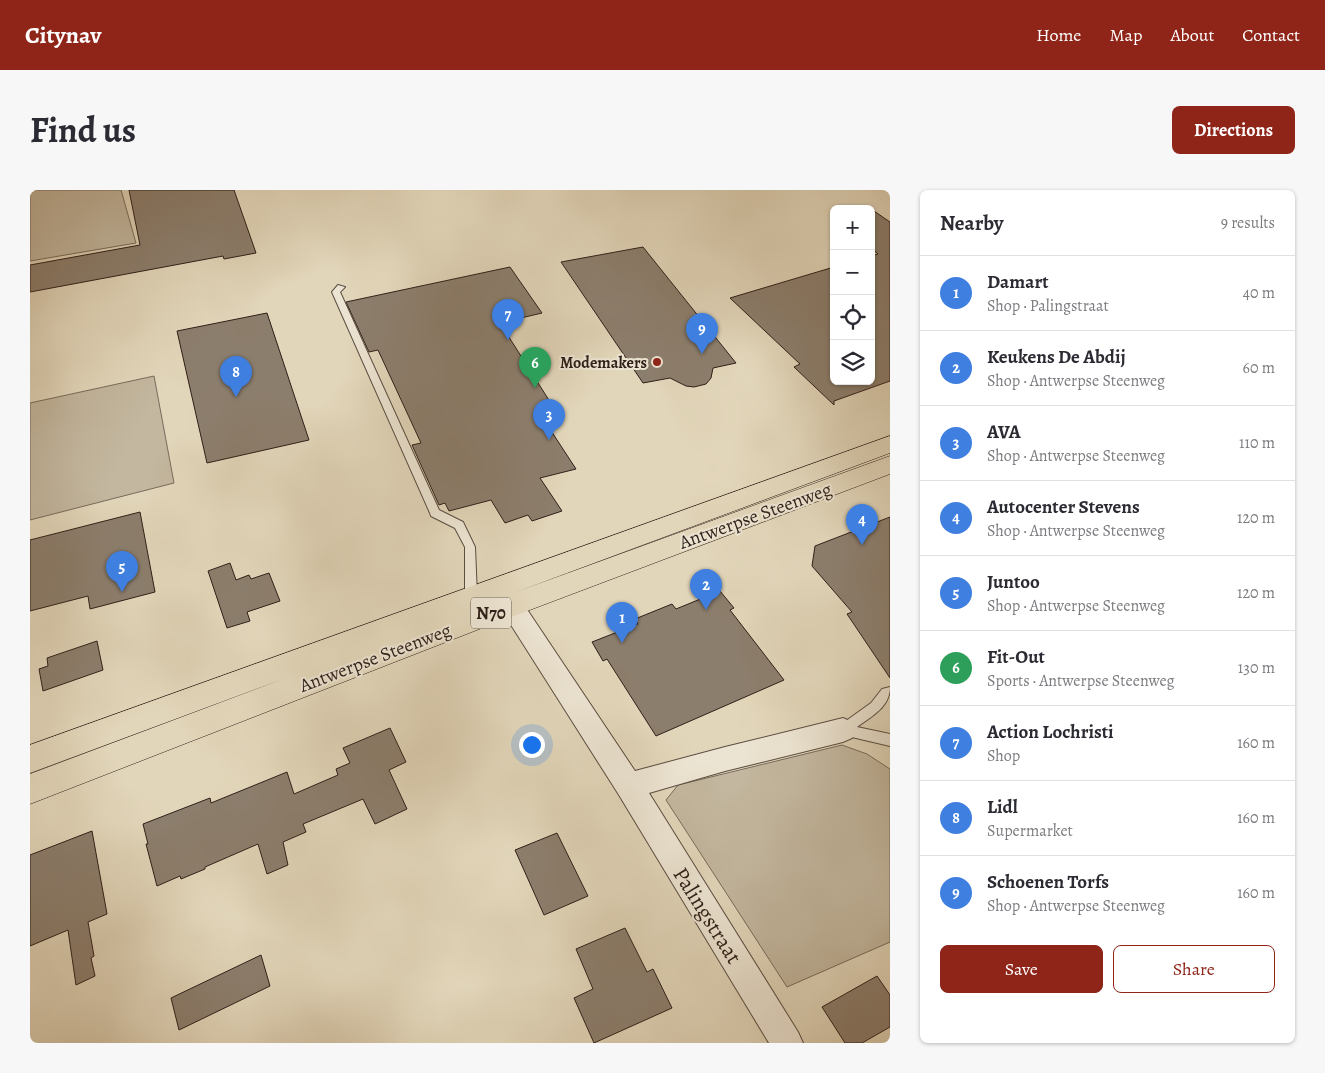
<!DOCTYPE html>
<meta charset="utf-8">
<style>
:root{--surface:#fff;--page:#f7f7f7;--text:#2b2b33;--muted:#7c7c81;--line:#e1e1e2;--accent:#8f2418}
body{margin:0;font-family:Alegreya,serif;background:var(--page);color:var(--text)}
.controls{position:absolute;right:15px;top:15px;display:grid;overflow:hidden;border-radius:8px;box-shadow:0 1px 4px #0004}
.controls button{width:45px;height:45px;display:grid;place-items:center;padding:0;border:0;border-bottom:1px solid var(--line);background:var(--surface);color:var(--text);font:25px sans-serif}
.you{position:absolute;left:501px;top:554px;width:18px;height:18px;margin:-12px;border:4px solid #fff;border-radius:50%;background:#1a73e8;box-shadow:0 0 0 8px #1a73e833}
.badge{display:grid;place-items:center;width:32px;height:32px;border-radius:50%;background:var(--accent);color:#fff;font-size:16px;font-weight:700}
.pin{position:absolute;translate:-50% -41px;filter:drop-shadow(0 1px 2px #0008)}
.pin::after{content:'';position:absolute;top:26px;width:18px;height:15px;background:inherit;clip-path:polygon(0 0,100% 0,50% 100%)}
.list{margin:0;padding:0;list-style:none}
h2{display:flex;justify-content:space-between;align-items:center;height:65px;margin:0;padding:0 20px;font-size:21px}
h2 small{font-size:16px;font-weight:400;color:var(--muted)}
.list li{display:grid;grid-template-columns:32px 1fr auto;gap:15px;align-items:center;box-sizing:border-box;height:75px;padding:0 20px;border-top:1px solid var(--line)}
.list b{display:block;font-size:19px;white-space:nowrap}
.list p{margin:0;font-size:16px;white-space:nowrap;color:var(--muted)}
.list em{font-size:16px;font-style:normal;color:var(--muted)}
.actions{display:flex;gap:10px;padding:15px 20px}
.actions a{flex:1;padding:11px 0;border:1px solid var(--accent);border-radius:8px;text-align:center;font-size:18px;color:var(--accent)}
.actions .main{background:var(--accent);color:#fff}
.icon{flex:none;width:28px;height:28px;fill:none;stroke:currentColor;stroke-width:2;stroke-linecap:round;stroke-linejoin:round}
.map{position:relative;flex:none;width:860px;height:853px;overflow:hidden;border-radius:8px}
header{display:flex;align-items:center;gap:30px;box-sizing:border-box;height:70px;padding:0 25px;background:var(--accent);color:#fff}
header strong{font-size:24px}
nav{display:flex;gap:28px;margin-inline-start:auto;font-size:18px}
.intro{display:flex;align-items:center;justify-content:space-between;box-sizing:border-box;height:120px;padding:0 30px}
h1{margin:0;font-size:35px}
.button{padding:12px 22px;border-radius:8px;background:var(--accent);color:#fff;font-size:18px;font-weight:700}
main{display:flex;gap:30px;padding:0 30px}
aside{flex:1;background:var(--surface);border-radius:8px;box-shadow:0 1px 4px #0004}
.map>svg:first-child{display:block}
.green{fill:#c3b79f;stroke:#786b5c}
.building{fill:#8c7e6d;stroke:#2e1f19}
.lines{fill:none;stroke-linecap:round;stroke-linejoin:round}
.service-casing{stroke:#5b4d41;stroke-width:2}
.minor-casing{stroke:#5b4d41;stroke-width:2}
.primary-casing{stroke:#2e1f19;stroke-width:1}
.service{fill:#ece4d2;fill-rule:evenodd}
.minor{fill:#ece4d2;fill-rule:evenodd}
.primary{fill:#e2d6ba;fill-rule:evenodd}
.poi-dot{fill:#8f2418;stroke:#ece4d2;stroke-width:2}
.labels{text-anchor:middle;stroke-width:4;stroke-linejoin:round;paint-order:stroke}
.far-poi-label{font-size:16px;font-weight:bold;fill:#2e1f19;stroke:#ece4d2;text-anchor:end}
.shield{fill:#ece4d2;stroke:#675a50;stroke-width:1}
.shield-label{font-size:18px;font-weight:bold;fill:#2e1f19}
.street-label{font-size:19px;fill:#2e1f19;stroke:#ece4d2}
.near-street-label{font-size:22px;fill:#2e1f19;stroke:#ece4d2}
</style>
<header>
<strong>Citynav</strong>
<nav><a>Home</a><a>Map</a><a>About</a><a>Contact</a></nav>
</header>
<div class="intro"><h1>Find us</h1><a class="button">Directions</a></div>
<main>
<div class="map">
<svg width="860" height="853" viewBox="0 0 860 853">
<rect width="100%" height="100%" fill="#e2d6ba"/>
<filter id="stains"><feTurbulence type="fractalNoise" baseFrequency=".004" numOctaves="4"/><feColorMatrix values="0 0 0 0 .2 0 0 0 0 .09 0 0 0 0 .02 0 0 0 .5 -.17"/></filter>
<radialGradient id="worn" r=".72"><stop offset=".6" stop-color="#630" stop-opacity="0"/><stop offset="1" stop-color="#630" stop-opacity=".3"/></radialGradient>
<!-- green -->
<g class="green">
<polygon points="0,0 91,0 106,53 0,71"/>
<polygon points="124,186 144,293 0,330 0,213"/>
<polygon points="812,555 837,564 860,579 860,752 757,797 636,610 648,595"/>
</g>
<!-- building -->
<g class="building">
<polygon points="99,0 204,0 226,63 194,69 193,66 0,102 0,75 110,55"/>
<polygon points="841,19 860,32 860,191 804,211 804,215 764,177 770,174 700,108 804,77 804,191 841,191 841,66 848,64 841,58"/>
<polygon points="613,57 706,173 683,178 681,188 676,194 664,197 656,196 640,188 613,193 531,72"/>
<polygon points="480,77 512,123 470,133 529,226 514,230 546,279 510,288 532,321 502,331 498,325 475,333 461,310 419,321 415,313 409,315 382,255 391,253 348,160 339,162 316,112"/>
<polygon points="237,123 279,250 177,273 147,141"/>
<polygon points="110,322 125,402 60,419 58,406 0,421 0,350"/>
<polygon points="860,327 860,488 817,424 822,422 782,376 785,356"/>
<polygon points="200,373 206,390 219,385 221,389 239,383 250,411 217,422 220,431 197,438 178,381"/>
<polygon points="690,401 704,418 700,420 754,490 626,546 577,469 573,471 562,452 608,434 605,429 642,414 646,419"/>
<polygon points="67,451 73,480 13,501 9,479 18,476 17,468"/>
<polygon points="360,538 376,572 359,580 377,619 345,634 333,609 273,634 276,642 253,652 258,675 237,684 228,654 175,677 175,679 151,689 150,686 127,696 116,654 118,654 113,634 180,608 181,613 257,582 264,604 308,585 306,579 320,573 313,558"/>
<polygon points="62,641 77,724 58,732 64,766 61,768 65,786 46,795 38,740 0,756 0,665"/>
<polygon points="527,643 558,706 514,725 485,660"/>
<polygon points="595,738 617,782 623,779 642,818 564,853 544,808 563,799 546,759"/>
<polygon points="231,765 240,796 149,840 141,808"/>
<polygon points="847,786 860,805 860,837 832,853 815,853 792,817"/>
</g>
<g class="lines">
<defs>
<g id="service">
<polygon points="308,95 315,97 310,102 409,320 433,332 445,357 447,406 445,409 437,409 435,406 435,357 425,338 401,326 400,323 302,102"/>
<path d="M860,497C860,517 842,526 827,537L860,544V556L809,544L807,540L809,536L841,513L852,499Z"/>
</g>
<polygon id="minor" points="470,389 478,391 605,581 695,557 813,528 822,532 826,540 822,548 813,552 695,581 619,603 768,842 773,853 739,853 589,605 462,405 458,398 462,391"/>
<polygon id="primary" points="860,246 860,263 486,402 860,266 860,284 452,438 0,614 0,584 253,489 0,583 0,555"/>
</defs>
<!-- service casing -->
<use href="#service" class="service-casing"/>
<!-- minor casing -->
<use href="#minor" class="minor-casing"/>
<!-- primary casing -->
<use href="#primary" class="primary-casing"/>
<!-- service -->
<use href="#service" class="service"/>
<!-- minor -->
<use href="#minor" class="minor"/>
<!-- primary -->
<use href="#primary" class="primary"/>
</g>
<!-- markers -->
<circle class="poi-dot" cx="627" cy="172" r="5"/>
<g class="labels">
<!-- far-poi labels -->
<g class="far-poi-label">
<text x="617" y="178">Modemakers</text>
</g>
<!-- shield labels -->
<rect class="shield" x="441" y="407.5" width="40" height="31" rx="4"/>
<g class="shield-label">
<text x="461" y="429">N70</text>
</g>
<!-- street labels -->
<g class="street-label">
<text transform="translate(725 325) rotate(-20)" y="7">Antwerpse Steenweg</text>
<text transform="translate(345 467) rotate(-21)" y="7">Antwerpse Steenweg</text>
</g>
<!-- near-street labels -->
<g class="near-street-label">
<text transform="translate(678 725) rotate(58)" y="8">Palingstraat</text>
</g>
</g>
<rect width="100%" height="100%" filter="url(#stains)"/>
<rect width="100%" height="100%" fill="url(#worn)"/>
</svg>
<div class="controls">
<button>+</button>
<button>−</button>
<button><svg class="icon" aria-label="locate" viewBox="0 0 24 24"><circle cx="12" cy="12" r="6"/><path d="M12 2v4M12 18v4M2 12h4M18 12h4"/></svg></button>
<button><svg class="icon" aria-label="layers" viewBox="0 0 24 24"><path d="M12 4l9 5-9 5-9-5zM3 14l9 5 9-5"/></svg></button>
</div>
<div class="you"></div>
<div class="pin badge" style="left:592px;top:453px;background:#3f7fe0">1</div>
<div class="pin badge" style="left:676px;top:420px;background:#3f7fe0">2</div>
<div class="pin badge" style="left:519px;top:250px;background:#3f7fe0">3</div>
<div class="pin badge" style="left:832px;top:355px;background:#3f7fe0">4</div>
<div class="pin badge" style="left:92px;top:402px;background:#3f7fe0">5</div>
<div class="pin badge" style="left:505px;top:198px;background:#2e9e5b">6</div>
<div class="pin badge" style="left:478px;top:150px;background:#3f7fe0">7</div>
<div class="pin badge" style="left:206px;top:207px;background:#3f7fe0">8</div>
<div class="pin badge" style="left:672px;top:164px;background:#3f7fe0">9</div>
</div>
<aside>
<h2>Nearby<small>9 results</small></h2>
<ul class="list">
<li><span class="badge" style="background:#3f7fe0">1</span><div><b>Damart</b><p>Shop · Palingstraat</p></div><em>40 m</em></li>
<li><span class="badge" style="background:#3f7fe0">2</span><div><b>Keukens De Abdij</b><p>Shop · Antwerpse Steenweg</p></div><em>60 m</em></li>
<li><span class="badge" style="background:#3f7fe0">3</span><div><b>AVA</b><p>Shop · Antwerpse Steenweg</p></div><em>110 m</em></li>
<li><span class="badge" style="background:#3f7fe0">4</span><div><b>Autocenter Stevens</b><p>Shop · Antwerpse Steenweg</p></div><em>120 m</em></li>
<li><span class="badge" style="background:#3f7fe0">5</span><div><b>Juntoo</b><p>Shop · Antwerpse Steenweg</p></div><em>120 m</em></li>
<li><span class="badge" style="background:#2e9e5b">6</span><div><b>Fit-Out</b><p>Sports · Antwerpse Steenweg</p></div><em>130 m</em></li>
<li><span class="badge" style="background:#3f7fe0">7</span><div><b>Action Lochristi</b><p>Shop</p></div><em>160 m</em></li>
<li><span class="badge" style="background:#3f7fe0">8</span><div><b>Lidl</b><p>Supermarket</p></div><em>160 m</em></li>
<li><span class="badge" style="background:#3f7fe0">9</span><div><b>Schoenen Torfs</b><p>Shop · Antwerpse Steenweg</p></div><em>160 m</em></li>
</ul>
<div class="actions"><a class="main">Save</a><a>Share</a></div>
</aside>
</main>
